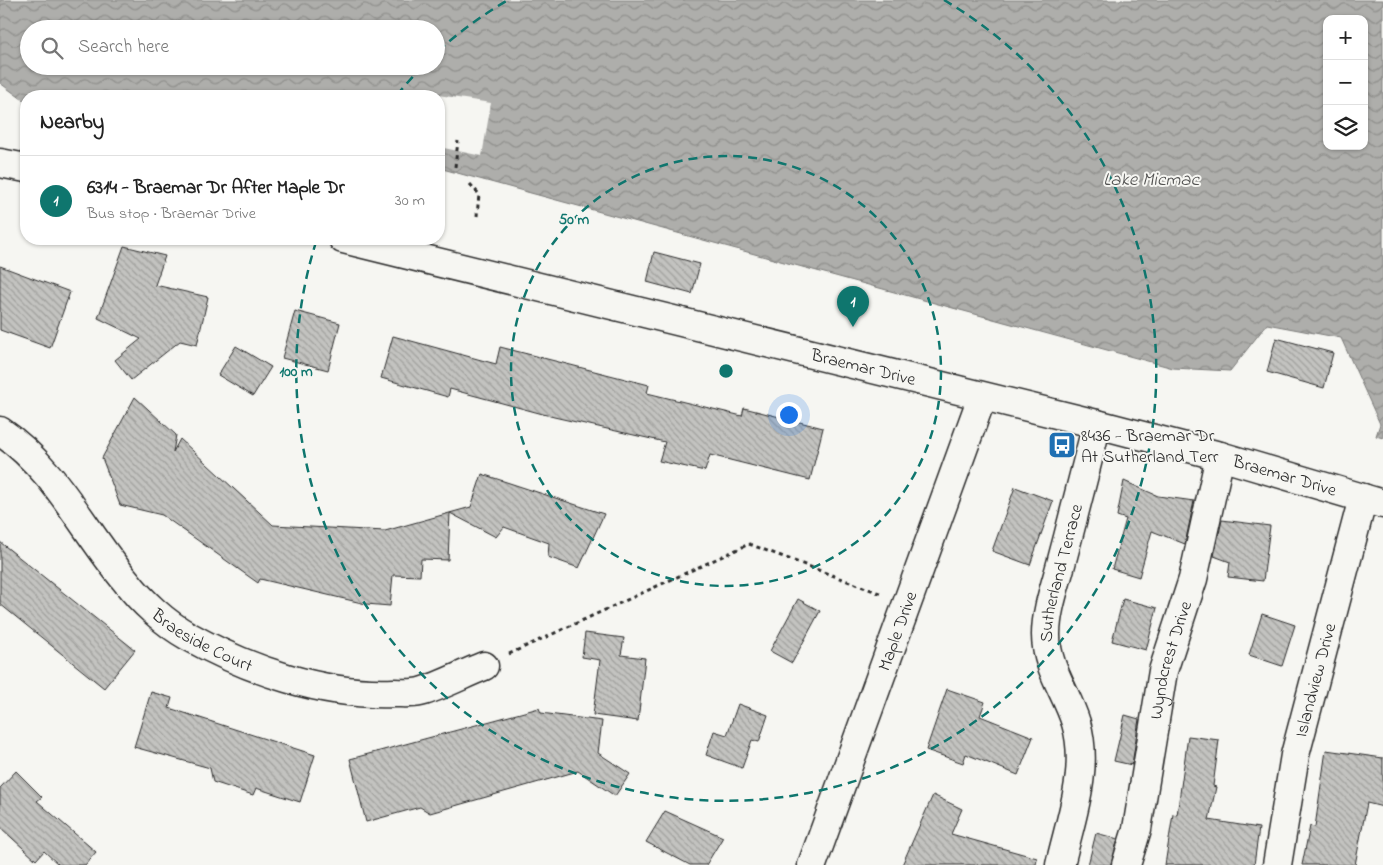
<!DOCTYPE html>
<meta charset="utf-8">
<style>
:root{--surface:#fff;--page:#f2f2f2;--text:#222;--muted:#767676;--line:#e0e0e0;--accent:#0f766e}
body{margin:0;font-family:"Indie Flower",sans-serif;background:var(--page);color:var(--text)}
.controls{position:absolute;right:15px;top:15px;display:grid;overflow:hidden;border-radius:10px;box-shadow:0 1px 4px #0004}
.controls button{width:45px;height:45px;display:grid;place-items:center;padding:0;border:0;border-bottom:1px solid var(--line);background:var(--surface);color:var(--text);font:25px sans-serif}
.you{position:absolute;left:788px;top:414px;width:18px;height:18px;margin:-12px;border:4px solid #fff;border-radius:50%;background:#1a73e8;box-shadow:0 0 0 8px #1a73e833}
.badge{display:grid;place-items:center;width:32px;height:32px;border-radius:50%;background:var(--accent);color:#fff;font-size:16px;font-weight:700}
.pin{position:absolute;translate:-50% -41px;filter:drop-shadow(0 1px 2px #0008)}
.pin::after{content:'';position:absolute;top:26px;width:18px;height:15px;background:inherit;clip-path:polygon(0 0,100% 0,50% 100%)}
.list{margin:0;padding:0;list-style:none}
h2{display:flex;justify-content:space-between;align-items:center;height:65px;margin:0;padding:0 20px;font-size:21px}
h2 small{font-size:16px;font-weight:400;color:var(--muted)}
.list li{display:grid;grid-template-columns:32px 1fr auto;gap:15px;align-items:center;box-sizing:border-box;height:90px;padding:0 20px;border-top:1px solid var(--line)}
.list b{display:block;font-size:19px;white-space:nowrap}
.list p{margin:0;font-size:16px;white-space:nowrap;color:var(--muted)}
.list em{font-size:16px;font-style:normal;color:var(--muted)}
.icon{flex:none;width:28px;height:28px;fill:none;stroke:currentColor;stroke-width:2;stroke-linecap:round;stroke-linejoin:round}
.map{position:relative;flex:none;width:1383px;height:865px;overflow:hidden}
.search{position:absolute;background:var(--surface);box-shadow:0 1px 4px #0004;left:20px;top:20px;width:425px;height:55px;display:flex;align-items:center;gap:12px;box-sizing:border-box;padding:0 18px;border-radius:28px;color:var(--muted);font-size:19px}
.panel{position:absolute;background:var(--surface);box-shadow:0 1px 4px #0004;left:20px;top:90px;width:425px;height:155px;border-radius:20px}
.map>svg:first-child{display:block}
.water{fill:url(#water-waves);stroke:#7a7a78;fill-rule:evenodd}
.pier{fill:#f6f6f2}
.building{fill:url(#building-back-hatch);stroke:#2b2b2b}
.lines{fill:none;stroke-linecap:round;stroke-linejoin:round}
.minor-casing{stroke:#2b2b2b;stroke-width:31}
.major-casing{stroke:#2b2b2b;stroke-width:31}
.path{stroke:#2b2b2b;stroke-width:3;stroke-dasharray:4 4;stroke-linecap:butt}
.minor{stroke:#f6f6f2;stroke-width:28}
.major{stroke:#f6f6f2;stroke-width:28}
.ring{fill:none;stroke:#0f766e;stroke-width:2.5;stroke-dasharray:9 6}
.labels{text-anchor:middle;stroke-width:4;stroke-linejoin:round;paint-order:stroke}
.street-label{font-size:18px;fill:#2b2b2b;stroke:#f6f6f2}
.poi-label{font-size:18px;fill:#2b2b2b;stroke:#f6f6f2;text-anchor:start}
.water-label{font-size:19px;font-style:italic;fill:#525251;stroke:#f6f6f2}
.centre{fill:#0f766e;stroke:#f6f6f2;stroke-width:2.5}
.ring-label{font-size:15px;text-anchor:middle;font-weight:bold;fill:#0f766e;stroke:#f6f6f2;stroke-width:4;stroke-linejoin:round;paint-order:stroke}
</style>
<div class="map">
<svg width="1383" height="865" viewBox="0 0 1383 865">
<defs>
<pattern id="water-waves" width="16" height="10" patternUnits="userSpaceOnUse" patternTransform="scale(1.25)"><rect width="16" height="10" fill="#aeaeab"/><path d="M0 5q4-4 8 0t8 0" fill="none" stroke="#8e8e8b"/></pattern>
<pattern id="building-back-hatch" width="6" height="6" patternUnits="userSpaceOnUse" patternTransform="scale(1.25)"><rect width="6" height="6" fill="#c3c3c0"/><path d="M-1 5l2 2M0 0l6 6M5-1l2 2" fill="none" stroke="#9f9f9c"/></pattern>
</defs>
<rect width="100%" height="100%" fill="#f6f6f2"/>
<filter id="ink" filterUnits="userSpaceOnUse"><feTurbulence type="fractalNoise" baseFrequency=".02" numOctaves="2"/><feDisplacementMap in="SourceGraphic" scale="10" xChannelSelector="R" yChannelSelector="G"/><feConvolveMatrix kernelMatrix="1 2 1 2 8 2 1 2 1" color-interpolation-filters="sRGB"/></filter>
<g filter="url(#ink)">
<!-- water -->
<path class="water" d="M0,0H1383V438L1376,436L1380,424L1341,338L1267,324L1230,371L1173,368L439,168V96H26V102L0,83ZM1327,19H1364V146H1327ZM29,29H436V66H29Z"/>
<!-- pier -->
<polygon class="pier" points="438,95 491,103 482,156 439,147"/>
<!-- building -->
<g class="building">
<polygon points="124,246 165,256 155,285 208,297 197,345 180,341 131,380 115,360 141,339 98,318"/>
<polygon points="654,252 700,264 692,294 647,282"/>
<polygon points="0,266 70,292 50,348 0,330"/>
<polygon points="295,311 340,323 328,370 282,358"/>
<polygon points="393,336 496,364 500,347 649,385 647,393 742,416 744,408 823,428 810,480 710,455 705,471 659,461 665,442 554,417 450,389 448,397 381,378"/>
<polygon points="1276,338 1333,353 1324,388 1267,372"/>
<polygon points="236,346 271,367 253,396 218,375"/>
<polygon points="135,397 176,435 173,452 180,439 273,525 385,531 471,507 482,474 604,514 579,568 548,557 549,543 504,527 496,537 450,513 448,560 421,559 420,576 393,575 390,606 366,604 260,579 258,583 162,515 120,505 102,458"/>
<polygon points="1124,481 1158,496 1194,501 1185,544 1152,531 1139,577 1112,569 1126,519 1117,516"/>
<polygon points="1015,487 1053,501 1030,565 992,551"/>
<polygon points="1222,520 1270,526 1263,581 1228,577 1230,562 1214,556"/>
<polygon points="0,542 135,650 104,688 0,604"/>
<polygon points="798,599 820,611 792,663 770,651"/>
<polygon points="1123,599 1157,608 1146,650 1112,641"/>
<polygon points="1262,614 1295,625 1282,666 1249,655"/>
<polygon points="585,633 624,638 621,655 645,658 638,721 593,715 600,660 582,657"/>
<polygon points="947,689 985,702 980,716 1033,737 1018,775 966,754 963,763 926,750"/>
<polygon points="151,692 172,698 169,708 315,755 300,802 256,788 253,795 213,782 210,768 134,747"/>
<polygon points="738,704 768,715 759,742 752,740 742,768 706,755 714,731 727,735"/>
<polygon points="539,708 541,713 602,721 598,753 630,774 615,796 578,771 430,813 420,807 366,822 350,759"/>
<polygon points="1125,715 1139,719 1132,765 1114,761"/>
<polygon points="1188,736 1219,740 1213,786 1216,787 1209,820 1259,828 1254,865 1165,865 1173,814 1177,815"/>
<polygon points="1326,750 1383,758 1383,807 1367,803 1355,865 1302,865 1310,826 1315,827"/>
<polygon points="16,771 42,797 37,801 96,852 85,865 59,865 44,851 36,860 0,827 0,788"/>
<polygon points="933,795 962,809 951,834 1037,858 1036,865 902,865"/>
<polygon points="665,811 723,837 706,865 690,865 646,842"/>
<polygon points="1096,833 1118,839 1111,865 1088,865"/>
</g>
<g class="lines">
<defs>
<g id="minor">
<path id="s1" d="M0,431C56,469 83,530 126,581C142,602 165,623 188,636C249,670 324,696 394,693C402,693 412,694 420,692C442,686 463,674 484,666"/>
<path id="s2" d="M812,865L982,397"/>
<path id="s3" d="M1060,865C1070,820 1090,770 1076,723C1067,693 1046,668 1046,635C1046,610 1056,584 1062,560C1074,515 1085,470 1097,424"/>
<path id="s4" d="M1126,865L1137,829L1163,671L1193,579L1220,456"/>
<path id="s5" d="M1277,865L1295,755L1363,498"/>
</g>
<g id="major">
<polyline points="0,163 26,168"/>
<path id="s6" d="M343,239L1097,424L1220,456L1383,504"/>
</g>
</defs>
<!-- minor casing -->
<use href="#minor" class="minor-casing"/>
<!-- major casing -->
<use href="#major" class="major-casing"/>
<!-- path -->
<g class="path">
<polyline points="455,167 458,141"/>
<polyline points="470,184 479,194 477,216"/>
<polyline points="509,654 749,544 882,594"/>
</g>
<!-- minor -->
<use href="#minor" class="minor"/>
<!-- major -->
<use href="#major" class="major"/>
</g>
</g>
<!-- distance rings -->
<g class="ring">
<circle cx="726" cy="371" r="215"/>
<path d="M397 95A430 430 0 0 1 422 67M438 51A430 430 0 0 1 508 0M944 0A430 430 0 1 1 316 242"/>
</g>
<!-- icons -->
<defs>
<symbol id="bus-square" viewBox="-11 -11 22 22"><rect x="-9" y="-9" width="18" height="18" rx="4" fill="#1f6fb2" stroke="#f6f6f2"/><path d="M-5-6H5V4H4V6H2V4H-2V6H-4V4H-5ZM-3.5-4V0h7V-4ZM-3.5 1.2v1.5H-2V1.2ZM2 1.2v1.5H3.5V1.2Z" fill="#fff"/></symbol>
</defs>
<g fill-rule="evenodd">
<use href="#bus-square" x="1046" y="429" width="32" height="32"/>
</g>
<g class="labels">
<!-- street labels -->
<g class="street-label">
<text dy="6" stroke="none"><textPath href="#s6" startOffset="536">Braemar Drive</textPath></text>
<text dy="6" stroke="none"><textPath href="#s6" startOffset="971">Braemar Drive</textPath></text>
<text dy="6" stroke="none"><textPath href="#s3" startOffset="302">Sutherland Terrace</textPath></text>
<text dy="6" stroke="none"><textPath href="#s2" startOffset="249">Maple Drive</textPath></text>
<text dy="6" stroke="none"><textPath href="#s1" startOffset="295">Braeside Court</textPath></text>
<text dy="6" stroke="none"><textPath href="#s4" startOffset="210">Wyndcrest Drive</textPath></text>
<text dy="6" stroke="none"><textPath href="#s5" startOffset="189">Islandview Drive</textPath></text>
</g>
<!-- poi labels -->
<g class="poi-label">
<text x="1081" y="441">8436 - Braemar Dr<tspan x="1081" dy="21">At Sutherland Terr</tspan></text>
</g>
<!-- water labels -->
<g class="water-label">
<text x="1151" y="185">Lake Micmac</text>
</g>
</g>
<circle cx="726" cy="371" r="8" class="centre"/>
<g class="ring-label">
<text x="574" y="224">50 m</text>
<text x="296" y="376">100 m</text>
</g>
</svg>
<div class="controls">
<button>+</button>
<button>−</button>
<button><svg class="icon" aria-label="layers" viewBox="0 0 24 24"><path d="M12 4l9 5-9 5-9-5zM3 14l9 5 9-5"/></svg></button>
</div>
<div class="you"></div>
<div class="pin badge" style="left:853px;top:327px">1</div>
<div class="search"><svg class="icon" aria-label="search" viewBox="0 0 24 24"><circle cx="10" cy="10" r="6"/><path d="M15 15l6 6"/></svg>Search here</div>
<section class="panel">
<h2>Nearby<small></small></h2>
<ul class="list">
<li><span class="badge">1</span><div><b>6314 - Braemar Dr After Maple Dr</b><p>Bus stop · Braemar Drive</p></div><em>30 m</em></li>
</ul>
</section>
</div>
